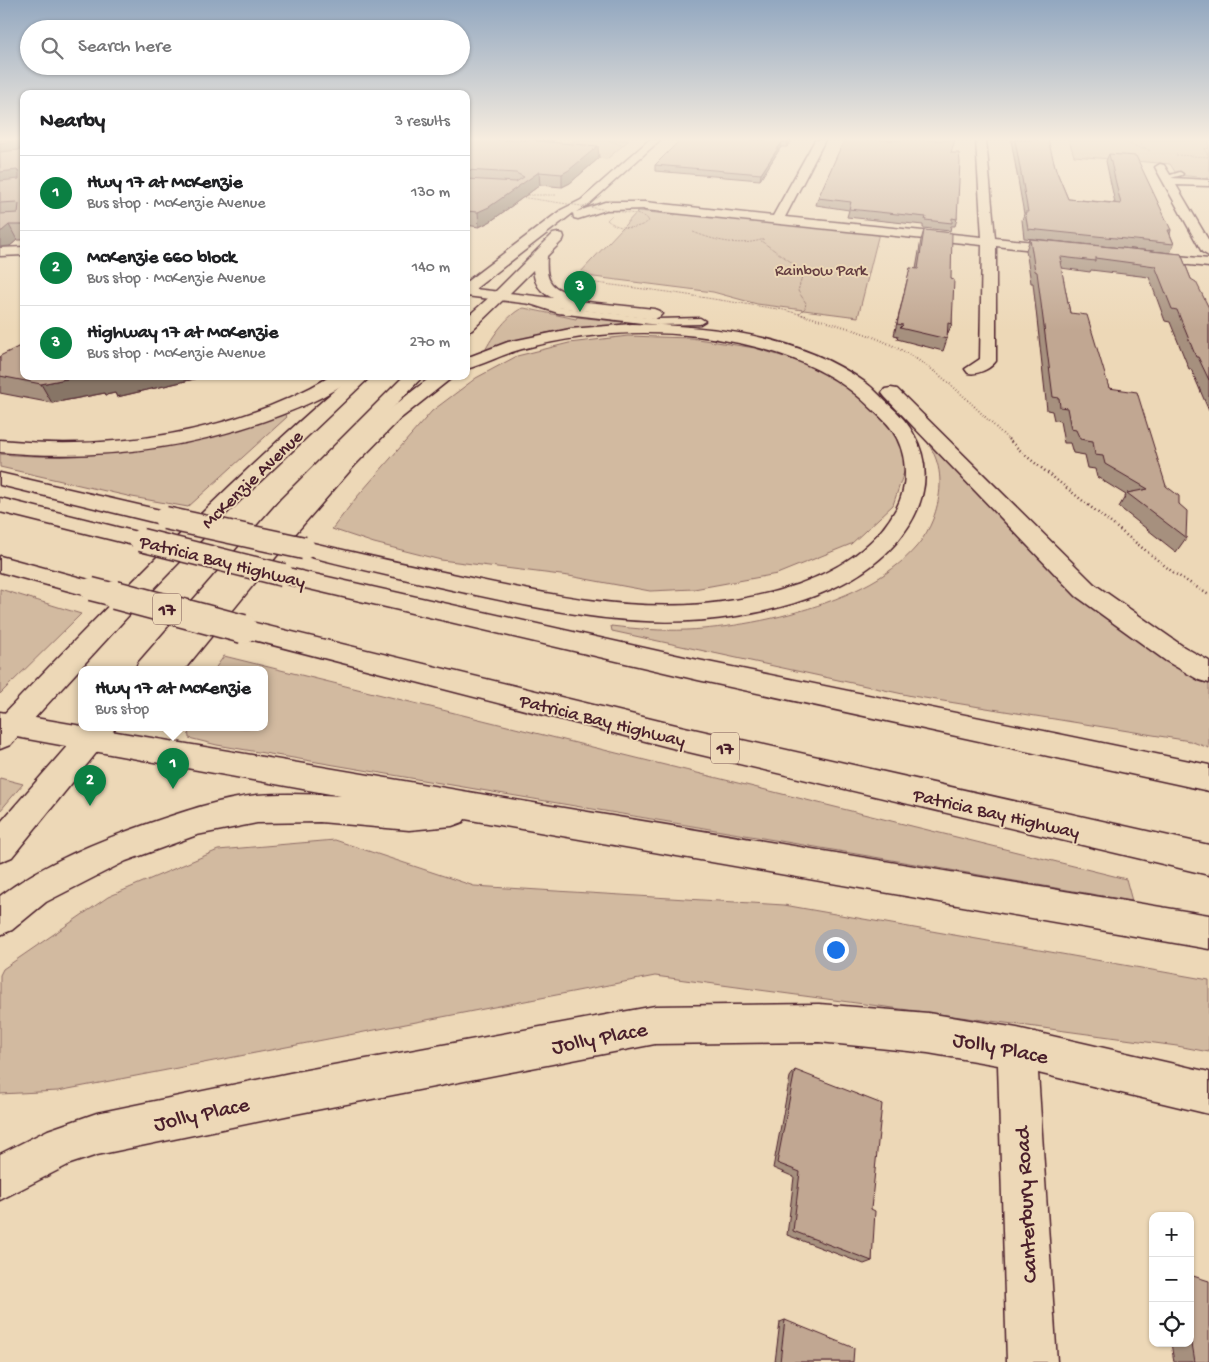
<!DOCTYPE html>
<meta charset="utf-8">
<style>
:root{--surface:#fff;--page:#f2f2f2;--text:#202124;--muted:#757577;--line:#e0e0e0;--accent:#0b8043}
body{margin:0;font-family:"Gochi Hand",sans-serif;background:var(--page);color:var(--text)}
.controls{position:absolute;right:15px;bottom:15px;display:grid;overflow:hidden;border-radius:10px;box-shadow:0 1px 4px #0004}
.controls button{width:45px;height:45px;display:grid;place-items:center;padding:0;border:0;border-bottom:1px solid var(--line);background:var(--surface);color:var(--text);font:25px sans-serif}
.you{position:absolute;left:835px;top:949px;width:18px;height:18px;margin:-12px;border:4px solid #fff;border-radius:50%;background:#1a73e8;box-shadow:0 0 0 8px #1a73e833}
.badge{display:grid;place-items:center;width:32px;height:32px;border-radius:50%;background:var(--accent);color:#fff;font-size:16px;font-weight:700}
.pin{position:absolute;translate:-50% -41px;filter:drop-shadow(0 1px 2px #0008)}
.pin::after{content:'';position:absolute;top:26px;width:18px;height:15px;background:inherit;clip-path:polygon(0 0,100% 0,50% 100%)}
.popup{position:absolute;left:78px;top:666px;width:190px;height:65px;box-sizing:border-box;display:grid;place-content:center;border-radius:10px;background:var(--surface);filter:drop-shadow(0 1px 4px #0005);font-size:16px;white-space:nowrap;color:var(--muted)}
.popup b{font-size:19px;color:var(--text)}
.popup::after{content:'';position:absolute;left:50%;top:100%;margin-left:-10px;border:10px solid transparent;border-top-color:var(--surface)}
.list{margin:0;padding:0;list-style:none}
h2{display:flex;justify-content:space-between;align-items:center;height:65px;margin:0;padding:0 20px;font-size:21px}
h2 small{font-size:16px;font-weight:400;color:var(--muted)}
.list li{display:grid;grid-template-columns:32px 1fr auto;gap:15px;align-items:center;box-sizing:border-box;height:75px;padding:0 20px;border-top:1px solid var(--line)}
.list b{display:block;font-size:19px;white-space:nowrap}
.list p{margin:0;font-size:16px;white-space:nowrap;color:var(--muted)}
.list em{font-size:16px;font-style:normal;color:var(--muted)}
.icon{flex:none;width:28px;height:28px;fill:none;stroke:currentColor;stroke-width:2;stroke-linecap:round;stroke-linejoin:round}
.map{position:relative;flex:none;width:1209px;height:1362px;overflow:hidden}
.search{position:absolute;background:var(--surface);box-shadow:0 1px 4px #0004;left:20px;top:20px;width:450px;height:55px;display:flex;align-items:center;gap:12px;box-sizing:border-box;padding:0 18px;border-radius:28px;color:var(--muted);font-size:19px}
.panel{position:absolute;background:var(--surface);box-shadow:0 1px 4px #0004;left:20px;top:90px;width:450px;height:290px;border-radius:10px}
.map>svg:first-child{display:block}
.green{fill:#d2baa0;stroke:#8e6c66}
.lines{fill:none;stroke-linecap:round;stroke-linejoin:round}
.service-casing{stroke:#4a1f2b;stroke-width:3}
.minor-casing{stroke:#4a1f2b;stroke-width:3}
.secondary-casing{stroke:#4a1f2b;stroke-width:3}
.primary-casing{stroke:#4a1f2b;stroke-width:3}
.motorway-casing{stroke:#4a1f2b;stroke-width:3}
.path-far2{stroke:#4a1f2b;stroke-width:1;stroke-dasharray:0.5 1;stroke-linecap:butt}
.path-far1{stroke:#4a1f2b;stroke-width:2;stroke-dasharray:0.5 2.5;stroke-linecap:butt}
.path{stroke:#4a1f2b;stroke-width:2.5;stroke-dasharray:1 3;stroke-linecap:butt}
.service{fill:#edd8b7;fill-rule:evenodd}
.minor{fill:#edd8b7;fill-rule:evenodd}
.secondary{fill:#edd8b7;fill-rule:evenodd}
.primary{fill:#edd8b7;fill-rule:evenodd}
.motorway{fill:#edd8b7;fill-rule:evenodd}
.motorway-bridge-far1-casing{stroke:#4a1f2b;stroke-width:25;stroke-linecap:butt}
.motorway-bridge-casing{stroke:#4a1f2b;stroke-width:31;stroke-linecap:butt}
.path-bridge{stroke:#4a1f2b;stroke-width:1;stroke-dasharray:0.5 1;stroke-linecap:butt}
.motorway-bridge-far1{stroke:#edd8b7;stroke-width:22}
.motorway-bridge{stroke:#edd8b7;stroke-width:28}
.wall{fill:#a6907e;stroke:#4a1f2b}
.shaded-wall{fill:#877566;stroke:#4a1f2b}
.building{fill:#c1a792;stroke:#4a1f2b}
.labels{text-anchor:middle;stroke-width:4;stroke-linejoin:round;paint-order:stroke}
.far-park-label{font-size:16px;fill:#653e42;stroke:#edd8b7}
.shield{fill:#edd8b7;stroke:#7b5655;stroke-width:1}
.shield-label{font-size:18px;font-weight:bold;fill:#4a1f2b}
.street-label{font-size:19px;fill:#4a1f2b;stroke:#edd8b7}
.near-street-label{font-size:22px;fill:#4a1f2b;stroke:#edd8b7}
</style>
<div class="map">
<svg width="1209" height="1362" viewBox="0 0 1209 1362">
<rect width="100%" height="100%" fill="#edd8b7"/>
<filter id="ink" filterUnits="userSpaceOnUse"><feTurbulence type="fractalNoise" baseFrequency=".02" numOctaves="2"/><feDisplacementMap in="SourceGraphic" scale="10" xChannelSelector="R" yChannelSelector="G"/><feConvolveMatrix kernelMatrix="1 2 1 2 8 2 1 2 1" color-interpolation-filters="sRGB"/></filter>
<g filter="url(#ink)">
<!-- green -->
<g class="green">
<polygon points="576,140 629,140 607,159 554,154"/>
<polygon points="1069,140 1209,140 1209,178 1177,175 1170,164 1074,156"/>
<polygon points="638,211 675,215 678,212 879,233 858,317 757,304 713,292 578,275"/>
<path d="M524,308L576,319L577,317L623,322L621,324L546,333L485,351C490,339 511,310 524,308Z"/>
<polygon points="628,336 691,338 755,348 807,364 835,378 869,402 896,430 907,463 893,505 851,544 777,574 694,589 650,591 569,576 441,560 374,543 332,529 356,498 432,411 476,378 517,356 569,343"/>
<path d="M281,411L287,417L188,507L132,497L0,467V454C59,459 121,456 179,442C213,433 247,421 281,411Z"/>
<path d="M918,426L984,496L1209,679V748L1190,741L912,696L612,631L611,626C637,629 662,631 687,630C761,627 904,596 933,519C940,500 943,479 936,459C932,448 924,437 918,426Z"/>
<polygon points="0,589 81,614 0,694"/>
<polygon points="224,656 1126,879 1132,901 217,745 189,738 188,728 264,728 264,670 214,670"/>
<polygon points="0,778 23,784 0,811"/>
<polygon points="335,840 474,886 784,905 1209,980 1209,1052 1177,1046 655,976 58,1091 0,1094 0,975 3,969 108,897 218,850"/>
</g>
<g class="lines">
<defs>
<g id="service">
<polygon points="1180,172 1183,174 1182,175 1167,179 1164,177"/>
<polygon points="524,296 559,307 658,319 700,318 705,321 700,324 658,325 558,313 521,301 519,299"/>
</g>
<g id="minor">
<path d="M815,140H825L785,217L982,237L976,140H986L995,238L1064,245L1071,249L1064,253L996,246V361C990,369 978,375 968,373L965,369L980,359L982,245L645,210L639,206L645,202L773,216Z"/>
<polygon points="1160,164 1164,165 1172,178 1209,180 1209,186 1176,185 1209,241 1209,256 1202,252 1155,167"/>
<polygon points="24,247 24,255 0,256 0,248"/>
<polygon points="1146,253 1209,259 1209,267 1141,260 1139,257"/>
<polygon points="819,1004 928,1013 1017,1028 1209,1072 1209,1114 1038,1073 1057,1362 1007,1362 998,1065 928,1053 819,1042 655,1044 290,1115 97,1155 70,1164 0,1200 0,1154 48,1130 97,1113 290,1073 655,1006"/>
</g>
<g id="secondary">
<polygon points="649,140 660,140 589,204 576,212 605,202 645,202 651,206 649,209 606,210 578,219 574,218 573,213 471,292 466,293 466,282 561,210 581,200"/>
<polygon points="558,233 563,234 564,237 563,240 504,299 494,299 492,296 494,293 553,234"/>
</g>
<g id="primary">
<polygon points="499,292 504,293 506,296 504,299 472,330 466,332 466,318 494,293"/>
<path d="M351,376H371L229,511L140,603L10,745L0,749V718C113,600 227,483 351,376Z"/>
<polygon points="404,376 423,376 297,509 163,670 135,670 138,663 281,499"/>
<polygon points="83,728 115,728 110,736 12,857 0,862 0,823"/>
</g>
<g id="motorway">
<path d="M540,252L547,256C545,284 551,287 576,296L577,301L654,309L659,311L662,314L659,317L654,319L466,296V288L553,298C534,290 532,275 533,256Z"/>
<path d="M632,324C712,326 798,334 866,383C873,388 879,395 885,401C896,411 906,420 913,433C946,491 903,549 853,578C818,598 776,610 737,616C642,632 550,611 457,591C403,579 349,567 296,553L292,548L296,543L304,541C359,554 415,566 471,578C547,594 625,611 704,604C774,597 860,575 896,509C909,485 908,453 892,430C887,422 879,416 872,409C826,362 760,344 697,336C639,329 577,334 522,349C503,354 485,364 466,369V358L508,342L570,329Z"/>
<path d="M331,376H353L350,380C338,387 327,395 314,401C217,446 105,462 0,452V440C111,451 234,434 331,376Z"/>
<path d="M433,376H454L400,419L355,465L289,541L184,670H156L159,663C205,609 250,556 297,504C339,458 381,412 433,376Z"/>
<polygon points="891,388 897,389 1094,584 1184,647 1209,661 1209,683 1199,680 1166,661 1076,596 885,397 882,393 885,389"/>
<polygon points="0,473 173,513 176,518 173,523 165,525 0,485"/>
<polygon points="0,498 149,535 152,540 149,545 141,547 0,512"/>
<polygon points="0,556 100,583 103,589 100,595 91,597 0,572"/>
<polygon points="283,567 698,660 1209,765 1209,791 698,680 275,581 271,575 275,569"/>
<polygon points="243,620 680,726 1209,845 1209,875 680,750 234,635 230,629 234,623"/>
<path d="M0,712L82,726V728H93L486,795L1209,915V949L465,819L463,822L452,826L409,830L320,822L257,823L197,835L126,861L46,902L12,930L0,935V896C44,863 98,841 150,823C185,811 220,799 257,795C284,793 314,794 341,796L0,734Z"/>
</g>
</defs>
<!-- service casing -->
<use href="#service" class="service-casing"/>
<!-- minor casing -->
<use href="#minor" class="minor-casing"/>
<!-- secondary casing -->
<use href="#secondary" class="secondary-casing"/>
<!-- primary casing -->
<use href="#primary" class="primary-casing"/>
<!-- motorway casing -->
<use href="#motorway" class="motorway-casing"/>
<!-- path-far2 -->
<g class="path-far2">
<polyline points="608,140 621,145"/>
<polyline points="1120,140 1145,150"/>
<polyline points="1140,140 1142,146 1150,151"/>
<polyline points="554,143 586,140"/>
<polyline points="1209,148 1204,149 1209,156"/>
<polyline points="1176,155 1209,157"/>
<polyline points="524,195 557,195"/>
<path d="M693,232C716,241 740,247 764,239"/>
<polyline points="761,241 794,264 803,273 798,291 806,303 805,308 799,314"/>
<polyline points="580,281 668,292 784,310 807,316"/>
</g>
<!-- path-far1 -->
<path class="path-far1" d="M802,315C840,325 880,336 913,357C949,378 978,411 1009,440"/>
<!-- path -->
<polyline class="path" points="1008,439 1025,455 1174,573 1209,595"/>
<!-- service -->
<use href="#service" class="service"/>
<!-- minor -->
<use href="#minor" class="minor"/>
<!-- secondary -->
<use href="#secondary" class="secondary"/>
<!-- primary -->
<use href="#primary" class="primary"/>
<!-- motorway -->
<use href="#motorway" class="motorway"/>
<defs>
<g id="motorway-bridge-far1">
<polyline points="165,518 304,548"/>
<polyline points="141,540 283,575"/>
<polyline points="91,589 119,596"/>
</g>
<polyline id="motorway-bridge" points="115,595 243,629"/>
</defs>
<!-- motorway-bridge-far1 casing -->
<use href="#motorway-bridge-far1" class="motorway-bridge-far1-casing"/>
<!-- motorway-bridge casing -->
<use href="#motorway-bridge" class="motorway-bridge-casing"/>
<!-- path-bridge -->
<path class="path-bridge" d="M520,197L636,214L646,217L649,221C637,230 619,230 607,220L612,215"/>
<!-- motorway-bridge-far1 -->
<use href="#motorway-bridge-far1" class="motorway-bridge-far1"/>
<!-- motorway-bridge -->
<use href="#motorway-bridge" class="motorway-bridge"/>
</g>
<!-- wall -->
<g class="wall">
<polygon points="0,140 24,140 24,240 17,240 10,246 0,247"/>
<polygon points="466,140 555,140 552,142 599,158 570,183 562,187 540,185 491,221 479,227 466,225"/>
<polygon points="680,140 792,140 787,147 781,147 760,180 655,171 655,165"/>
<polygon points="1011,140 1048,140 1056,170 1068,199 1115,203 1106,161 1109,154 1171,230 1170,234 1174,244 1170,253 1024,238 1022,220 1024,214"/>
<polygon points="951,153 957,219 955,226 951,226 950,231 923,228 923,225 847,217 849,210 816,205 818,198"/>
<polygon points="924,230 951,279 952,324 947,335 947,339 943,351 897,339 898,336 894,335 910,268 916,269 921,240"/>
<polygon points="1030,239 1181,254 1191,279 1209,308 1209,411 1191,369 1189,369 1170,322 1165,321 1149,277 1091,270 1090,272 1061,268 1070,313 1109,388 1166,486 1179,504 1186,538 1176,552 1119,507 1126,495 1097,477 1095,469 1088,468 1085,455 1073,453 1070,443 1064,443 1060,421 1054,420 1052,411 1047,410 1033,283 1031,283 1026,250"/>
<polygon points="0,356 24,376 207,376 117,397 115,393 106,395 105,393 52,403 0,393"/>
<polygon points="795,1070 871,1209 872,1261 864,1264 787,1235 794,1177 773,1168 790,1077"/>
<polygon points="1190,1275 1209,1362 1174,1362 1171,1343 1190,1343"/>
<polygon points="785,1320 853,1362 775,1362 780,1322"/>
</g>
<!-- shaded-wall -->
<g class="shaded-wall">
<polygon points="536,140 555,140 536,153"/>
<polygon points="790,140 792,140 787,147 788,142"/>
<polygon points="18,141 24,153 0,156 0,143"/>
<polygon points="782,142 781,147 760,180 761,174"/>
<polygon points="598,146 599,158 570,183 562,187 562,174"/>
<polygon points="17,170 24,183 0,186 0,172"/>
<polygon points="539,172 540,185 491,221 479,227 478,212"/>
<polygon points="9,225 17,240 10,246 0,247 0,231"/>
<polygon points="81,376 207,376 117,397 115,393 106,395 105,393 52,403 41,384"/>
</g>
<!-- building -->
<g class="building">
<polygon points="0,140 24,140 24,225 9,225 2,231 0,231 0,214 18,213 19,204 17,202 0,203 0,181 19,179 19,172 17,170 0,172 0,152 19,150 20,143 18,141 0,143"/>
<polygon points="466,140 536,140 536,141 598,146 569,170 562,174 539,172 489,207 478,212 466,211 466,179 516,182 524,177 516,173 466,170"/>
<polygon points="680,140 790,140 788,142 782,142 761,174 655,165"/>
<polygon points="844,140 955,140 951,153 959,153 960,162 957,219 952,218 952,223 925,220 926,217 849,209 851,202 818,198"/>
<polygon points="1015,140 1048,140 1056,170 1068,199 1121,204 1109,154 1136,156 1171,230 1168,230 1174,244 1028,229 1025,212 1028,212"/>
<polygon points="924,230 952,233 951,279 954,280 952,324 948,323 947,339 900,328 903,325 897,324 910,268 918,269"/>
<polygon points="1030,239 1181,254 1191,279 1196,282 1209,308 1209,380 1198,357 1196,357 1177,310 1172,309 1155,266 1095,258 1095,261 1061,257 1062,262 1060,261 1070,313 1087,315 1109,388 1137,392 1166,486 1179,496 1179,504 1187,511 1186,538 1127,493 1148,489 1105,464 1103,456 1095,455 1093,441 1080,439 1076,430 1071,429 1067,408 1060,407 1059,398 1053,397 1037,272 1035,271"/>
<polygon points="24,344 24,376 81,376 41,384 0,376 0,356"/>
<polygon points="795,1070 882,1104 871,1209 875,1211 872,1261 793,1231 800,1172 777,1163"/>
<polygon points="1190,1275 1209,1281 1209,1362 1195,1362 1190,1331"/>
<polygon points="785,1320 854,1348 853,1362 780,1362"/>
</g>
</g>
<!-- sky -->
<linearGradient id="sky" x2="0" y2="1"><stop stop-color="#92a7c0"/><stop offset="0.42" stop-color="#f7eddf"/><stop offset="1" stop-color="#f7eddf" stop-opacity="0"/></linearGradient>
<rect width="1209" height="331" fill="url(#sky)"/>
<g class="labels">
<!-- far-park labels -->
<g class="far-park-label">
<text x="821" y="275">Rainbow Park</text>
</g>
<!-- shield labels -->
<g class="shield">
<rect x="153" y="593.5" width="28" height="31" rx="4"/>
<rect x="711" y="732.5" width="28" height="31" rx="4"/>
</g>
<g class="shield-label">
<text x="167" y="615">17</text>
<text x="725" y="754">17</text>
</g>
<!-- street labels -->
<g class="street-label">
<text transform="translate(251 478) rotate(-44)" y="7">McKenzie Avenue</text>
<text transform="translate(223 560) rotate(14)" y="7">Patricia Bay Highway</text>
<text transform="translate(603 719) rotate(14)" y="7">Patricia Bay Highway</text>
<text transform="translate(997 812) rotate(13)" y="7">Patricia Bay Highway</text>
</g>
<!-- near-street labels -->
<g class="near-street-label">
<text transform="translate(599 1036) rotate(-11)" y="8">Jolly Place</text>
<text transform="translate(1001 1046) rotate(11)" y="8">Jolly Place</text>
<text transform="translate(201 1112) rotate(-12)" y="8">Jolly Place</text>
<text transform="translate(1024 1205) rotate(-93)" y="8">Canterbury Road</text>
</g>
</g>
</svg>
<div class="controls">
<button>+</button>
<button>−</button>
<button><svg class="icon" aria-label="locate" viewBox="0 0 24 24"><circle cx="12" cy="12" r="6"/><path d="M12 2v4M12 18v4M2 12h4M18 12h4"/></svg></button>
</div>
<div class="you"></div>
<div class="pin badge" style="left:173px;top:789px">1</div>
<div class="popup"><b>Hwy 17 at McKenzie</b>Bus stop</div>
<div class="pin badge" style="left:90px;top:806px">2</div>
<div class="pin badge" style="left:580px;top:312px">3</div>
<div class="search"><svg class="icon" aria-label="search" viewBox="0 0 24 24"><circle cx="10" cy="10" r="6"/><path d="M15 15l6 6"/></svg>Search here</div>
<section class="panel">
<h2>Nearby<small>3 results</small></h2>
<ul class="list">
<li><span class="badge">1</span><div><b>Hwy 17 at McKenzie</b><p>Bus stop · McKenzie Avenue</p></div><em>130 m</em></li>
<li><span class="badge">2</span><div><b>McKenzie 660 block</b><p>Bus stop · McKenzie Avenue</p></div><em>140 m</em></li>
<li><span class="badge">3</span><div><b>Highway 17 at McKenzie</b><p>Bus stop · McKenzie Avenue</p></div><em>270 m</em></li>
</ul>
</section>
</div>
